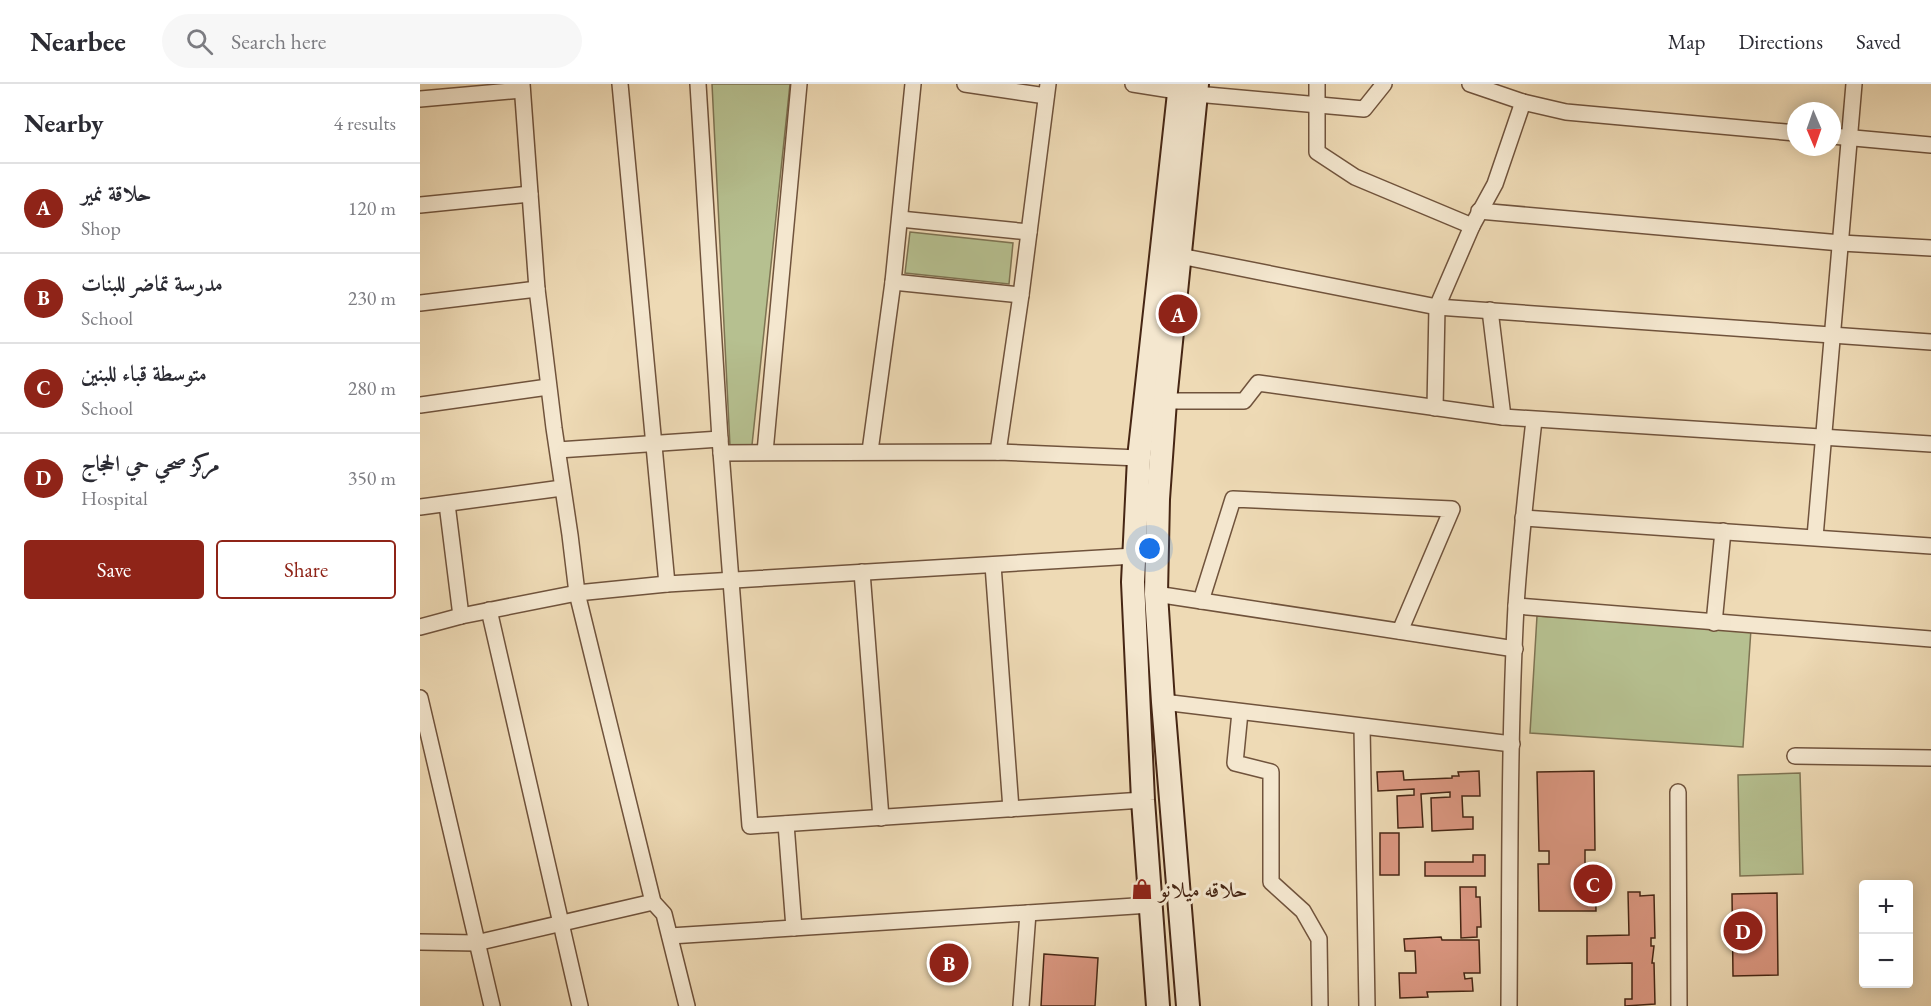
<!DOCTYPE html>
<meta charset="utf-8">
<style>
:root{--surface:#fff;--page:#f7f7f7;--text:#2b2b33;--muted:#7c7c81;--line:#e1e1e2;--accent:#8f2418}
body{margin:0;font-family:"EB Garamond",Amiri,serif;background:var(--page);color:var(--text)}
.controls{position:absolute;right:18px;bottom:18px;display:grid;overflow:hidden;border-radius:6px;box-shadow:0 3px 15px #0003}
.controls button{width:54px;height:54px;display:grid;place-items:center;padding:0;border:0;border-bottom:2px solid var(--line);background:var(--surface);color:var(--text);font:30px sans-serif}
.compass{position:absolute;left:1367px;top:18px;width:54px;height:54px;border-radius:50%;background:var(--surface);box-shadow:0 3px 15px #0003;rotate:178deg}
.you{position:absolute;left:730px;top:465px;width:21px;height:21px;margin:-15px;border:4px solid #fff;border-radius:50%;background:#1a73e8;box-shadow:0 0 0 9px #1a73e833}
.badge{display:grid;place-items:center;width:39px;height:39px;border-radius:50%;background:var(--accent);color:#fff;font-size:20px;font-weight:700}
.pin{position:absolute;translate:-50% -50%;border:3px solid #fff;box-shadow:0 2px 6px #0006}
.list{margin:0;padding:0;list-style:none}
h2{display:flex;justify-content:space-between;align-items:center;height:78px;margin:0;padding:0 24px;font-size:26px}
h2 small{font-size:20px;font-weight:400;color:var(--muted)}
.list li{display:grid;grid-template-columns:39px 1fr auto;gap:18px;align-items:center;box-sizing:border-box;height:90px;padding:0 24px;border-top:2px solid var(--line)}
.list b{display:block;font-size:22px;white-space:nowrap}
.list p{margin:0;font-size:20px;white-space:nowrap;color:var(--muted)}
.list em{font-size:20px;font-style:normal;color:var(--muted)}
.actions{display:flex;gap:12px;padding:18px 24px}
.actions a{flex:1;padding:14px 0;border:2px solid var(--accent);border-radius:6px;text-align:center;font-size:21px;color:var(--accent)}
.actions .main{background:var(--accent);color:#fff}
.icon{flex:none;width:33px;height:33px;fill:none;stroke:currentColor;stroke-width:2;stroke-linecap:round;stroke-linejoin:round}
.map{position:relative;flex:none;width:1511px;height:922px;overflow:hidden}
header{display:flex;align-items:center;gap:36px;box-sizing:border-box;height:84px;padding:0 30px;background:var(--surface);border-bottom:2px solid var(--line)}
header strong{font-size:28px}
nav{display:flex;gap:33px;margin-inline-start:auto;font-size:21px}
.search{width:420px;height:54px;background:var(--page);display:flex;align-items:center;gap:15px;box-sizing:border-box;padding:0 21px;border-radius:33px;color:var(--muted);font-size:22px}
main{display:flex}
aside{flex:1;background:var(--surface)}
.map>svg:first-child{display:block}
.green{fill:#b6c090;stroke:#7e7352;stroke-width:1.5}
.building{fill:#db9781;stroke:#462614;stroke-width:1.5}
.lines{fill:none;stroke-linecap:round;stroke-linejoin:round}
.minor-casing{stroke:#70533c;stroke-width:18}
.secondary-casing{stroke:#462614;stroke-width:26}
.minor{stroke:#f4e7cf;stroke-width:15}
.secondary{stroke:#f4e7cf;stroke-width:22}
.labels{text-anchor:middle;stroke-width:6;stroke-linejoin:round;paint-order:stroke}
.poi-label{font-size:22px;fill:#462614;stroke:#f4e7cf;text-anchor:start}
</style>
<header>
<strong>Nearbee</strong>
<div class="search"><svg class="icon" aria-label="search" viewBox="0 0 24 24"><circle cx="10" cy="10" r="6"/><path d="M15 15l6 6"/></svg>Search here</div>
<nav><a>Map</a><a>Directions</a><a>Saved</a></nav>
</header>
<main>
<aside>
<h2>Nearby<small>4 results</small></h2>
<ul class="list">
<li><span class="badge">A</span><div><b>حلاقة نمير</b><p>Shop</p></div><em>120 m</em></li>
<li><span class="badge">B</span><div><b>مدرسة تماضر للبنات</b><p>School</p></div><em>230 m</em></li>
<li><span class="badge">C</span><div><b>متوسطة قباء للبنين</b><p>School</p></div><em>280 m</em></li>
<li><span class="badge">D</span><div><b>مركز صحي حي الحجاج</b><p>Hospital</p></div><em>350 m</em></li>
</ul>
<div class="actions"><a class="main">Save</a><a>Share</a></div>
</aside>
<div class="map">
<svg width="1511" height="922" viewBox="0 0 1511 922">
<rect width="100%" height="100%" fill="#eedab5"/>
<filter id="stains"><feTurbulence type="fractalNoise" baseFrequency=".00333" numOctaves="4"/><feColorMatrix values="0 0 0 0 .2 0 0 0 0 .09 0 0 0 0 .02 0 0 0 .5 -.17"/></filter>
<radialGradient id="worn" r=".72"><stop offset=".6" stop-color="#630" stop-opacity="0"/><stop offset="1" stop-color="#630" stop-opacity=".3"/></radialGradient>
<!-- green -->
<g class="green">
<polygon points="292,0 370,0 332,361 310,362"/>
<polygon points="490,148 593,159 589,200 485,189"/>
<polygon points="1117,532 1331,545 1323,663 1110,649"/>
<polygon points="1380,689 1383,790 1320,792 1318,691"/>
</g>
<!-- building -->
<g class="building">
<polygon points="983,687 984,696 1032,694 1032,692 1039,692 1038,688 1059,687 1060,712 1042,712 1043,733 1053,733 1053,745 1012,747 1011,714 1030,713 1030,708 1001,710 1003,743 978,744 977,712 994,711 994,705 958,707 957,688"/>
<polygon points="1174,687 1175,766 1165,766 1165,781 1175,781 1176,827 1119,827 1118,780 1129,780 1129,767 1119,767 1117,688"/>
<rect x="960" y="749" width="19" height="42"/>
<polygon points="1053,771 1065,771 1065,792 1005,792 1005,778 1053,778"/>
<polygon points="1040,803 1056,803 1056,813 1060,813 1061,843 1057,843 1057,853 1041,854"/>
<polygon points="1208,808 1220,808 1220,812 1234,811 1235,854 1231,854 1231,862 1234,862 1232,879 1234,879 1235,920 1205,922 1205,915 1212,915 1212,879 1167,880 1167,852 1209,851"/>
<polygon points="1357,809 1358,891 1313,892 1312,810"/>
<polygon points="1021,853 1022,856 1059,856 1060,889 1044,889 1045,895 1052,894 1053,907 1007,908 1008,913 980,914 979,889 996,889 995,867 985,867 984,855"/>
<polygon points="624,870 678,874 675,922 621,922"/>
</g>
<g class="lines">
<defs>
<g id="minor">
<polyline points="102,0 117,205 134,344 150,451 157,509 233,818 244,830 267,922"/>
<polyline points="200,0 247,500"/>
<polyline points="278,0 300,355 330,742 723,716"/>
<polyline points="545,0 626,12"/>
<polyline points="713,0 776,10 944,25 964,0"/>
<polyline points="897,0 897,68 935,93 1052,142"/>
<polyline points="1050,0 1103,18 1146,28 1376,49"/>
<polyline points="0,15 102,6"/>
<polyline points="1412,52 1511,61"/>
<polyline points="0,121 110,110"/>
<polyline points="1059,127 1421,159 1511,164"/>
<polyline points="480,135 609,148"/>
<polyline points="760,172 1017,223 1511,258"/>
<polyline points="473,198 601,211"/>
<polyline points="0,219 117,205"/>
<polyline points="1070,226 1083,333 1511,360"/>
<polyline points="745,317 824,317 838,299 1083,333"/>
<polyline points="0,321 128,303"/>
<polyline points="1015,324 1017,223 1052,142 1075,100 1103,18"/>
<polyline points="138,366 300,355"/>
<polyline points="450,367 473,198 493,0"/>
<polyline points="345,368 379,0"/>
<polyline points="578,368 601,211 628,0"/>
<polyline points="301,369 578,368 719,374"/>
<polyline points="27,420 41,532"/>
<polyline points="0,423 142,404"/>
<polyline points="1103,434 1511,462"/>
<polyline points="1395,453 1434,0"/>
<polyline points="573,481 591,725"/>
<polyline points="442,488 461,734"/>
<polyline points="736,510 1095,565"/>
<polyline points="781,517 813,415 1032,425 980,547"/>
<polyline points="1096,522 1511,555"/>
<polyline points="69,526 160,922"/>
<polyline points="1294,539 1303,447"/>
<polyline points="0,543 41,532 157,509 247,500 714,472"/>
<polyline points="0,614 72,922"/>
<polyline points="743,618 1092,660"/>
<polyline points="820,628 815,679 851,688 851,798 883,827 899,855 900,922"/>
<polyline points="942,643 947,922"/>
<polyline points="1375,672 1511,674"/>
<polyline points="1258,708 1259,922"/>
<polyline points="366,740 374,844"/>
<polyline points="250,852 730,821"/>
<polyline points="0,858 56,859 233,818"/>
<polyline points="601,922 608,829"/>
<path d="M1089,922C1090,789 1089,655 1096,522C1100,459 1107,398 1114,336"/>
</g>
<g id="secondary">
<polyline points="738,922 723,716 713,498 719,374 760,0"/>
<polyline points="768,922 743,618 736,510 738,415 745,317 777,0"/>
</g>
</defs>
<!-- minor casing -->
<use href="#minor" class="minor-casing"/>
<!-- secondary casing -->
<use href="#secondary" class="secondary-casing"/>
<!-- minor -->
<use href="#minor" class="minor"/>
<!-- secondary -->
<use href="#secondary" class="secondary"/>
</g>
<!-- icons -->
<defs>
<symbol id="shop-bare" viewBox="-9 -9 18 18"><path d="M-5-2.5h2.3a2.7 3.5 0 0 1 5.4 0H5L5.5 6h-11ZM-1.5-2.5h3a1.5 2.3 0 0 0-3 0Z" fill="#8f2418" stroke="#f4e7cf" stroke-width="2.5" paint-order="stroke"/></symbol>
</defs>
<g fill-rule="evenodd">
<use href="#shop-bare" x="707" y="790" width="30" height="30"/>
</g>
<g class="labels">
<!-- poi labels -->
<g class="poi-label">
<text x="739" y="813">حلاقه ميلانو</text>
</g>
</g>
<rect width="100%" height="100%" filter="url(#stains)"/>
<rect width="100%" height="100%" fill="url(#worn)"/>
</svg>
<div class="controls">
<button>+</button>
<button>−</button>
</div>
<svg class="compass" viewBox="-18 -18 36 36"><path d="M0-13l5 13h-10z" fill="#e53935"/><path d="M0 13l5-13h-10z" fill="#7c7c81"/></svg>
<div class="you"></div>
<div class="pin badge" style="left:758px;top:230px">A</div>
<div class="pin badge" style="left:529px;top:879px">B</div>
<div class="pin badge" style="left:1173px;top:800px">C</div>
<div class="pin badge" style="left:1323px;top:847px">D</div>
</div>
</main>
